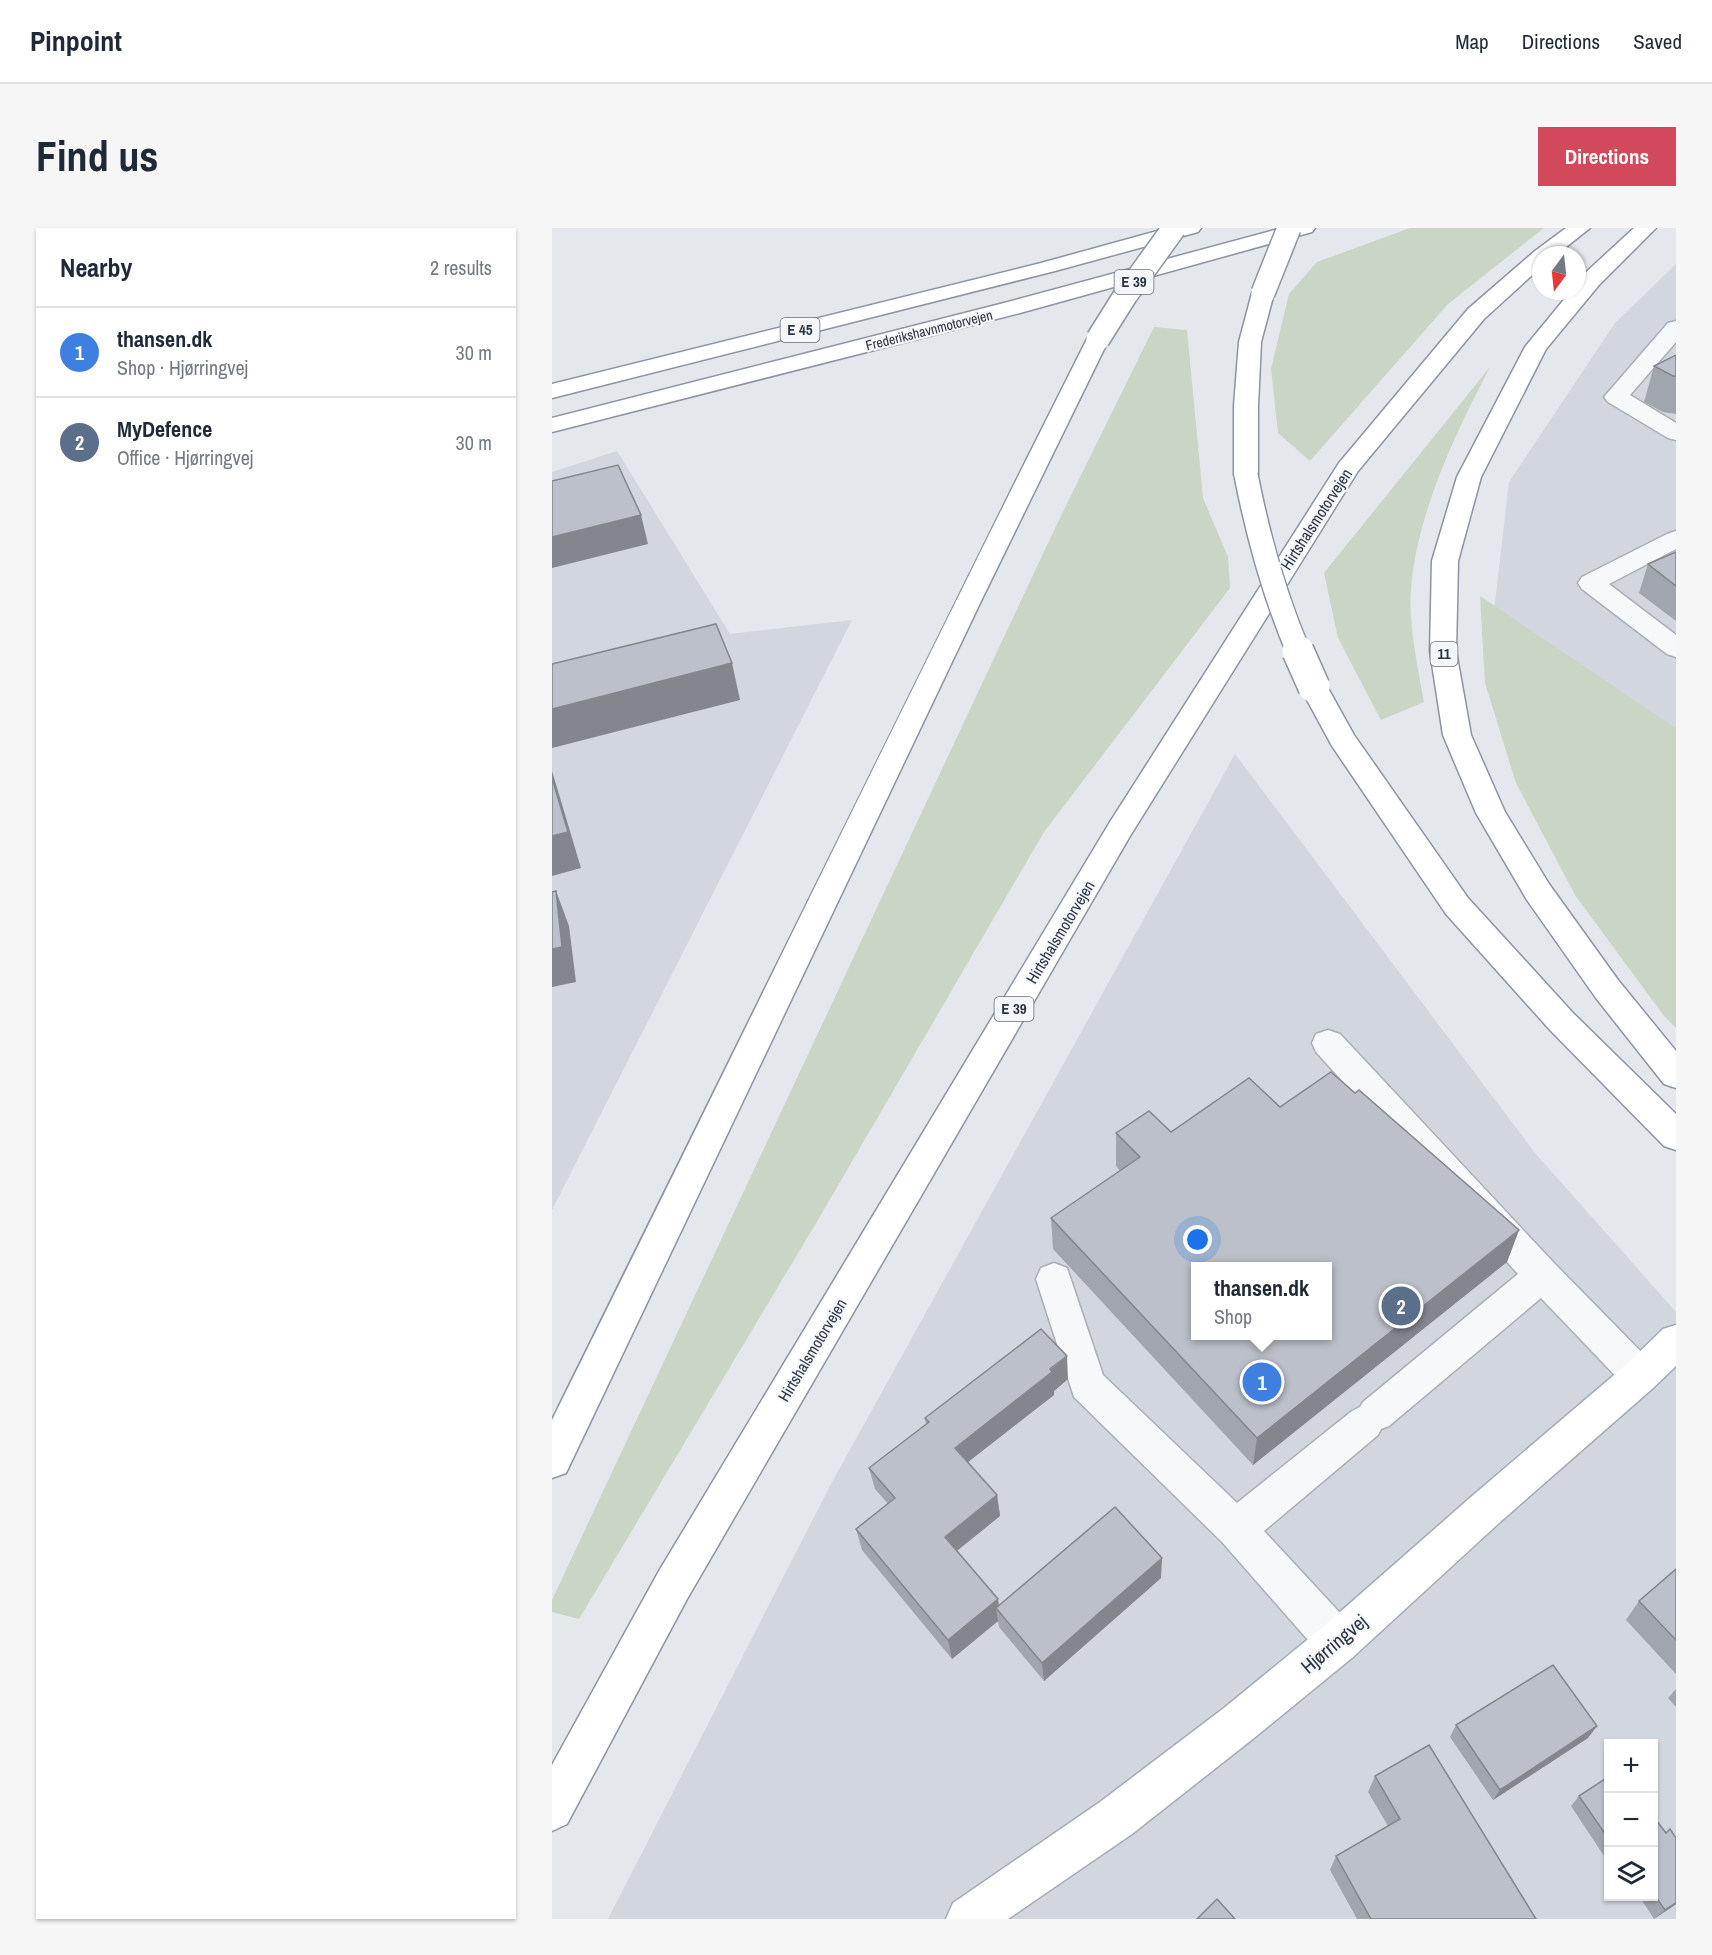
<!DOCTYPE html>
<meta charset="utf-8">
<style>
:root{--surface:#fff;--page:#f6f6f7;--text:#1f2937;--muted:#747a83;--line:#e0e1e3;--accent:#d1495b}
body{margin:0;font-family:"Archivo Narrow",sans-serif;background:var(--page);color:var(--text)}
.controls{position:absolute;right:18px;bottom:18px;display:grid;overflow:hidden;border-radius:0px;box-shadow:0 2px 4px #0004}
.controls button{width:54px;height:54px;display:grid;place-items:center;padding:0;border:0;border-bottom:2px solid var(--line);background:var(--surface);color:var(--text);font:30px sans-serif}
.compass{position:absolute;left:980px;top:18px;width:54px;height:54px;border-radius:50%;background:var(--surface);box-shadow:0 2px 4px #0004;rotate:195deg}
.you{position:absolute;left:646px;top:1012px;width:21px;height:21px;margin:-15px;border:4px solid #fff;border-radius:50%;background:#1a73e8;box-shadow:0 0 0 9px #1a73e833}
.badge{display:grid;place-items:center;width:39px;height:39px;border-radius:50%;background:var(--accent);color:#fff;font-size:20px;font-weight:700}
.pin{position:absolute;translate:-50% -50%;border:3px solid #fff;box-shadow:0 2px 6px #0006}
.popup{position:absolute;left:639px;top:1034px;width:141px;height:78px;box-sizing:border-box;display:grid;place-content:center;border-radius:0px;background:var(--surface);filter:drop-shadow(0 2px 4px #0005);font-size:20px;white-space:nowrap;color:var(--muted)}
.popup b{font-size:22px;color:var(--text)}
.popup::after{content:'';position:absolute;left:50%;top:100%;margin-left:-12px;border:12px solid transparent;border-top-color:var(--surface)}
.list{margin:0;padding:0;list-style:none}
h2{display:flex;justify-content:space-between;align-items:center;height:78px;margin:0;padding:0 24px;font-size:26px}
h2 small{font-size:20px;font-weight:400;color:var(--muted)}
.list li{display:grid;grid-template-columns:39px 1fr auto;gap:18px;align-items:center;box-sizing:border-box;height:90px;padding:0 24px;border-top:2px solid var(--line)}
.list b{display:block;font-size:22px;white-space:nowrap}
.list p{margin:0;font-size:20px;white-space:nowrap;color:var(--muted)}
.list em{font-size:20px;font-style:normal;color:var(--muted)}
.icon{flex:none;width:33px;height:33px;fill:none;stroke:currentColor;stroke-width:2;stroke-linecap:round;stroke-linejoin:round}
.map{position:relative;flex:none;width:1124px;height:1691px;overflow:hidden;border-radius:0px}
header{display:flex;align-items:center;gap:36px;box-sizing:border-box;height:84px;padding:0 30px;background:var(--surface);border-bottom:2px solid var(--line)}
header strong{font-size:28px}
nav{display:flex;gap:33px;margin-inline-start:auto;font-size:21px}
.intro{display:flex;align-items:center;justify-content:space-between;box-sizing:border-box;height:144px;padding:0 36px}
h1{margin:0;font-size:42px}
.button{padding:15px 27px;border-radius:0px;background:var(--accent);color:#fff;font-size:21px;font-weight:700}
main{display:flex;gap:36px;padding:0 36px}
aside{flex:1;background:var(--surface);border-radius:0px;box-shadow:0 2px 4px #0004}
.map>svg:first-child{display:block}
.built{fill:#d2d6de;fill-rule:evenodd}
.green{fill:#c9d6c5}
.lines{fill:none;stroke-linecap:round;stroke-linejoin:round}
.minor-casing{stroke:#a9aeb7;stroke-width:3}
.major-casing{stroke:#a3abb8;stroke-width:3}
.highway-casing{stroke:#8b94a3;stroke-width:3}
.minor{fill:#f7f8fa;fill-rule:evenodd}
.major{fill:#fff;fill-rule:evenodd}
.highway{fill:#fff;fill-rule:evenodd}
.highway-bridge-far1-casing{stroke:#8b94a3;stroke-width:26;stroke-linecap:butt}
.highway-bridge-casing{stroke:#8b94a3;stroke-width:34;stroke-linecap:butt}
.highway-bridge-far1{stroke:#fff;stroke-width:23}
.highway-bridge{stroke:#fff;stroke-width:31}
.wall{fill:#a1a5ae}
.shaded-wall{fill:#83868d}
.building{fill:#bbc0ca;stroke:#83868d;stroke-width:1.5;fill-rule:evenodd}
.labels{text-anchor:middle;stroke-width:4.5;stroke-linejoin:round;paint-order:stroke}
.far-street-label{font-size:14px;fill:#2b3445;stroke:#f4f6f9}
.shield{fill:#f4f6f9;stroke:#676e7b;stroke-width:1.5}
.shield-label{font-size:15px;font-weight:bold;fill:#2b3445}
.street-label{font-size:16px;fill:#2b3445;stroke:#f4f6f9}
.near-street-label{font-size:20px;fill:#2b3445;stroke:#f4f6f9}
</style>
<header>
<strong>Pinpoint</strong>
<nav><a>Map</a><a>Directions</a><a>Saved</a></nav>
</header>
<div class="intro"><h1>Find us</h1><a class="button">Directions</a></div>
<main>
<aside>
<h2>Nearby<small>2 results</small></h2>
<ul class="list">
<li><span class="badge" style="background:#3f7fe0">1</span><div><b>thansen.dk</b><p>Shop · Hjørringvej</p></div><em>30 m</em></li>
<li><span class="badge" style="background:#5c6f8a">2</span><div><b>MyDefence</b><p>Office · Hjørringvej</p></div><em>30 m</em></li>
</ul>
</aside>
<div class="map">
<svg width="1124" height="1691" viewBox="0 0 1124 1691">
<rect width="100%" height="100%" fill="#e4e7ec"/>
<!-- built -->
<g class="built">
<polygon points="1124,36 1124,727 941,392 957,254 1063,95"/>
<polygon points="65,223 178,406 300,392 0,982 0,244"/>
<path d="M683,526L983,925L1124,1084V1691H56L279,1256ZM644,1038H776V1108H644ZM1056,1516H1102V1668H1056Z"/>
</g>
<!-- green -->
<g class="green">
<polygon points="858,0 992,0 896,76 758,233 726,205 719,141 737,66 765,34"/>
<polygon points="602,99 635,102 651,270 676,329 678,360 492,604 263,997 27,1391 0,1384 0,1372 505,296"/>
<path d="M938,139C903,206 865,285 859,361C856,395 866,441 872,474L829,492L786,410L772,345Z"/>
<polygon points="928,368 1124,500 1124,800 1112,788 1023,667 964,555 933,455"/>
</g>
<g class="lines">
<defs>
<g id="minor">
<polygon points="1124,93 1124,114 1078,167 1124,195 1124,212 1116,210 1056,174 1052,169 1116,95"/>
<polygon points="1124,303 1124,321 1057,356 1124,407 1124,429 1115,426 1030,361 1026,355 1030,349 1115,306"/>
<polygon points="776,802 788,806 1001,1034 1101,1136 1107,1148 1101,1160 1088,1165 1075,1160 989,1070 837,1198 829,1201 826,1207 712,1303 801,1399 807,1414 801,1429 786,1435 771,1429 670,1314 522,1169 484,1051 489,1040 502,1035 515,1040 551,1147 685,1275 800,1183 808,1179 811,1174 966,1046 764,824 760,815 764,806"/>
</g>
<polygon id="major" points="1124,1097 1124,1138 1101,1160 947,1295 801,1429 702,1510 580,1606 456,1691 394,1691 401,1675 548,1574 672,1480 771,1399 919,1269 1075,1136 1111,1101"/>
<g id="highway">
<polygon points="616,0 649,0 646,4 503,43 0,170 0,156 489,35"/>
<polygon points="730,0 763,0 760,4 468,85 0,204 0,190 452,75"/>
<polygon points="1014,0 1038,0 1004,27 989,27 989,39 932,91 806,243 578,608 135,1371 15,1596 0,1603 0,1537 107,1343 558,594 787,235 916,81 983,23"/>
<polygon points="1082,0 1104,0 1047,57 994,121 929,249 906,333 904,423 919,507 953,584 997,656 1066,752 1124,823 1124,860 1112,856 1044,770 975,672 924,585 891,507 878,423 880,333 905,249 973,119 1019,63 1025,63 1025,55 1031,47"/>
<polygon points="711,59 719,60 722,65 709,114 706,178 706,247 703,252 694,254 685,252 682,247 682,178 687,114 700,65 703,60"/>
<path d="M546,104L554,106L557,111L429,373L14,1245L0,1250V1192C179,832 354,470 535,111L538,106Z"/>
<polygon points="762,450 772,453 802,507 916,670 1021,785 1124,886 1124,922 1112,918 999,803 894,686 780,518 748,459 752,453"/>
</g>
</defs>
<!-- minor casing -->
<use href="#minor" class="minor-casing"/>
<!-- major casing -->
<use href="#major" class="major-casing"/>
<!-- highway casing -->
<use href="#highway" class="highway-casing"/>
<!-- minor -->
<use href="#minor" class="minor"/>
<!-- major -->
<use href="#major" class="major"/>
<!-- highway -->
<use href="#highway" class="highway"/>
<defs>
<g id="highway-bridge-far1">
<polyline points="711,65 737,0"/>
<polyline points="546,111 573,68 622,0"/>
<path d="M694,247C706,308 722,367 747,425"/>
</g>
<polyline id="highway-bridge" points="746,423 762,459"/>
</defs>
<!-- highway-bridge-far1 casing -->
<use href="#highway-bridge-far1" class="highway-bridge-far1-casing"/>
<!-- highway-bridge casing -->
<use href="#highway-bridge" class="highway-bridge-casing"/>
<!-- highway-bridge-far1 -->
<use href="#highway-bridge-far1" class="highway-bridge-far1"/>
<!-- highway-bridge -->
<use href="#highway-bridge" class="highway-bridge"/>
</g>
<!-- wall -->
<g class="wall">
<polygon points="1124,126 1124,186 1111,184 1092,174 1102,138 1124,127"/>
<polygon points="1124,324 1124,393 1087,365 1096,336"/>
<polygon points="803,865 967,1002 955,1034 701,1237 501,1021 499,990 568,943 564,938 564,905 619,904 728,879"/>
<polygon points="516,1151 502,1163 502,1167 416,1234 445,1267 448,1288 405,1323 447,1377 609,1350 492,1453 447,1399 446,1393 400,1431 310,1322 304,1301 336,1276 323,1261 317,1240 374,1197 373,1190"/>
<polygon points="1124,1341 1124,1446 1074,1392 1087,1373"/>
<polygon points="1124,1461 1124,1479 1116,1470"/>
<polygon points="904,1497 1036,1510 941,1572 898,1509"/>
<polygon points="823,1548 984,1691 805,1691 778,1642 784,1628 836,1598 816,1564"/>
<polygon points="1056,1549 1056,1634 1019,1578 1027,1568"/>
<polygon points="1101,1588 1124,1676 1102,1691 1087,1668 1101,1668"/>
</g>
<!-- shaded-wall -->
<g class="shaded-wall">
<polygon points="89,287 96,316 0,340 0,309"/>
<polygon points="180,435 188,472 0,520 0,481"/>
<polygon points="0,543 29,640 0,648"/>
<polygon points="4,663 17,698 24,754 0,759 0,721"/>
<polygon points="967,1002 955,1034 701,1237 705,1210"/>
<polygon points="515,1128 516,1151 502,1163 502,1167 407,1241 403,1220"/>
<polygon points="445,1267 448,1288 397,1329 393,1309"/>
<polygon points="610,1330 609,1350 492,1453 490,1435"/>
<polygon points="446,1371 448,1385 444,1380 446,1393 400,1431 396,1412"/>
<polygon points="1045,1498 1036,1510 941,1572 948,1562"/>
<polygon points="1124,1675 1124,1676 1102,1691 1113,1682"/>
</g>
<!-- building -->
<g class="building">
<polygon points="1124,127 1124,148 1121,148 1102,138"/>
<polygon points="66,237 89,287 0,309 0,253"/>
<polygon points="1124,324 1124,358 1096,336"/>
<polygon points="164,396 180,435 0,481 0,436"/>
<polygon points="0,550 16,604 0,608"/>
<polygon points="4,663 10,719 0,721 0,664"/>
<path d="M779,844L803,865L807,862L967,1002L705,1210L499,990L588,929L564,905L597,883L619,904L697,850L728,879ZM644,1038H776V1107H644Z"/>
<polygon points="489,1101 515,1128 498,1141 500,1144 403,1220 445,1267 393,1309 446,1371 396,1412 304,1301 343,1270 317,1240 377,1194 373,1190"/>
<polygon points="563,1279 610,1330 490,1435 444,1380"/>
<polygon points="1124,1341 1124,1412 1087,1373"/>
<polygon points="1001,1437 1045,1498 948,1562 904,1497"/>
<polygon points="877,1517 984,1691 819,1691 784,1628 848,1591 823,1548"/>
<polygon points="1056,1549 1056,1610 1027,1568"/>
<polygon points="1101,1588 1114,1605 1118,1601 1124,1610 1124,1675 1113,1682 1101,1665"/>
<polygon points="665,1671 683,1691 645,1691"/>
</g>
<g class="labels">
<!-- far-street labels -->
<g class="far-street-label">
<text transform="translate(377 102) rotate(-14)" y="5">Frederikshavnmotorvejen</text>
</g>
<!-- shield labels -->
<g class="shield">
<rect x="562.5" y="42" width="39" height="24" rx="4.5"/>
<rect x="228.5" y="90" width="39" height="24" rx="4.5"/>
<rect x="878.5" y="414" width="27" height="24" rx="4.5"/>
<rect x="442.5" y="769" width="39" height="24" rx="4.5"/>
</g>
<g class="shield-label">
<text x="582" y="59">E 39</text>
<text x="248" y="107">E 45</text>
<text x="892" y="431">11</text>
<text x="462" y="786">E 39</text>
</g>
<!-- street labels -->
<g class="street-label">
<text transform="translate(764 291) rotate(-57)" y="6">Hirtshalsmotorvejen</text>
<text transform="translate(508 704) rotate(-59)" y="6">Hirtshalsmotorvejen</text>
<text transform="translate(260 1122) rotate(-59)" y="6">Hirtshalsmotorvejen</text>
</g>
<!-- near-street labels -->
<g class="near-street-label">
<text transform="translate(782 1416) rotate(-40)" y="7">Hjørringvej</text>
</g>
</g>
</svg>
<div class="controls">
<button>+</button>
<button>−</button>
<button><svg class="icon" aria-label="layers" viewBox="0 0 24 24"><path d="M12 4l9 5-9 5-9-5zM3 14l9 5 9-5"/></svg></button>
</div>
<svg class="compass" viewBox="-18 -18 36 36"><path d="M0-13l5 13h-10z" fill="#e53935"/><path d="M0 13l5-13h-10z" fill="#747a83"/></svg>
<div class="you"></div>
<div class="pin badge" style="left:710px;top:1154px;background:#3f7fe0">1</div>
<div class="popup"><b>thansen.dk</b>Shop</div>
<div class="pin badge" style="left:849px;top:1078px;background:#5c6f8a">2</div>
</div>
</main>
